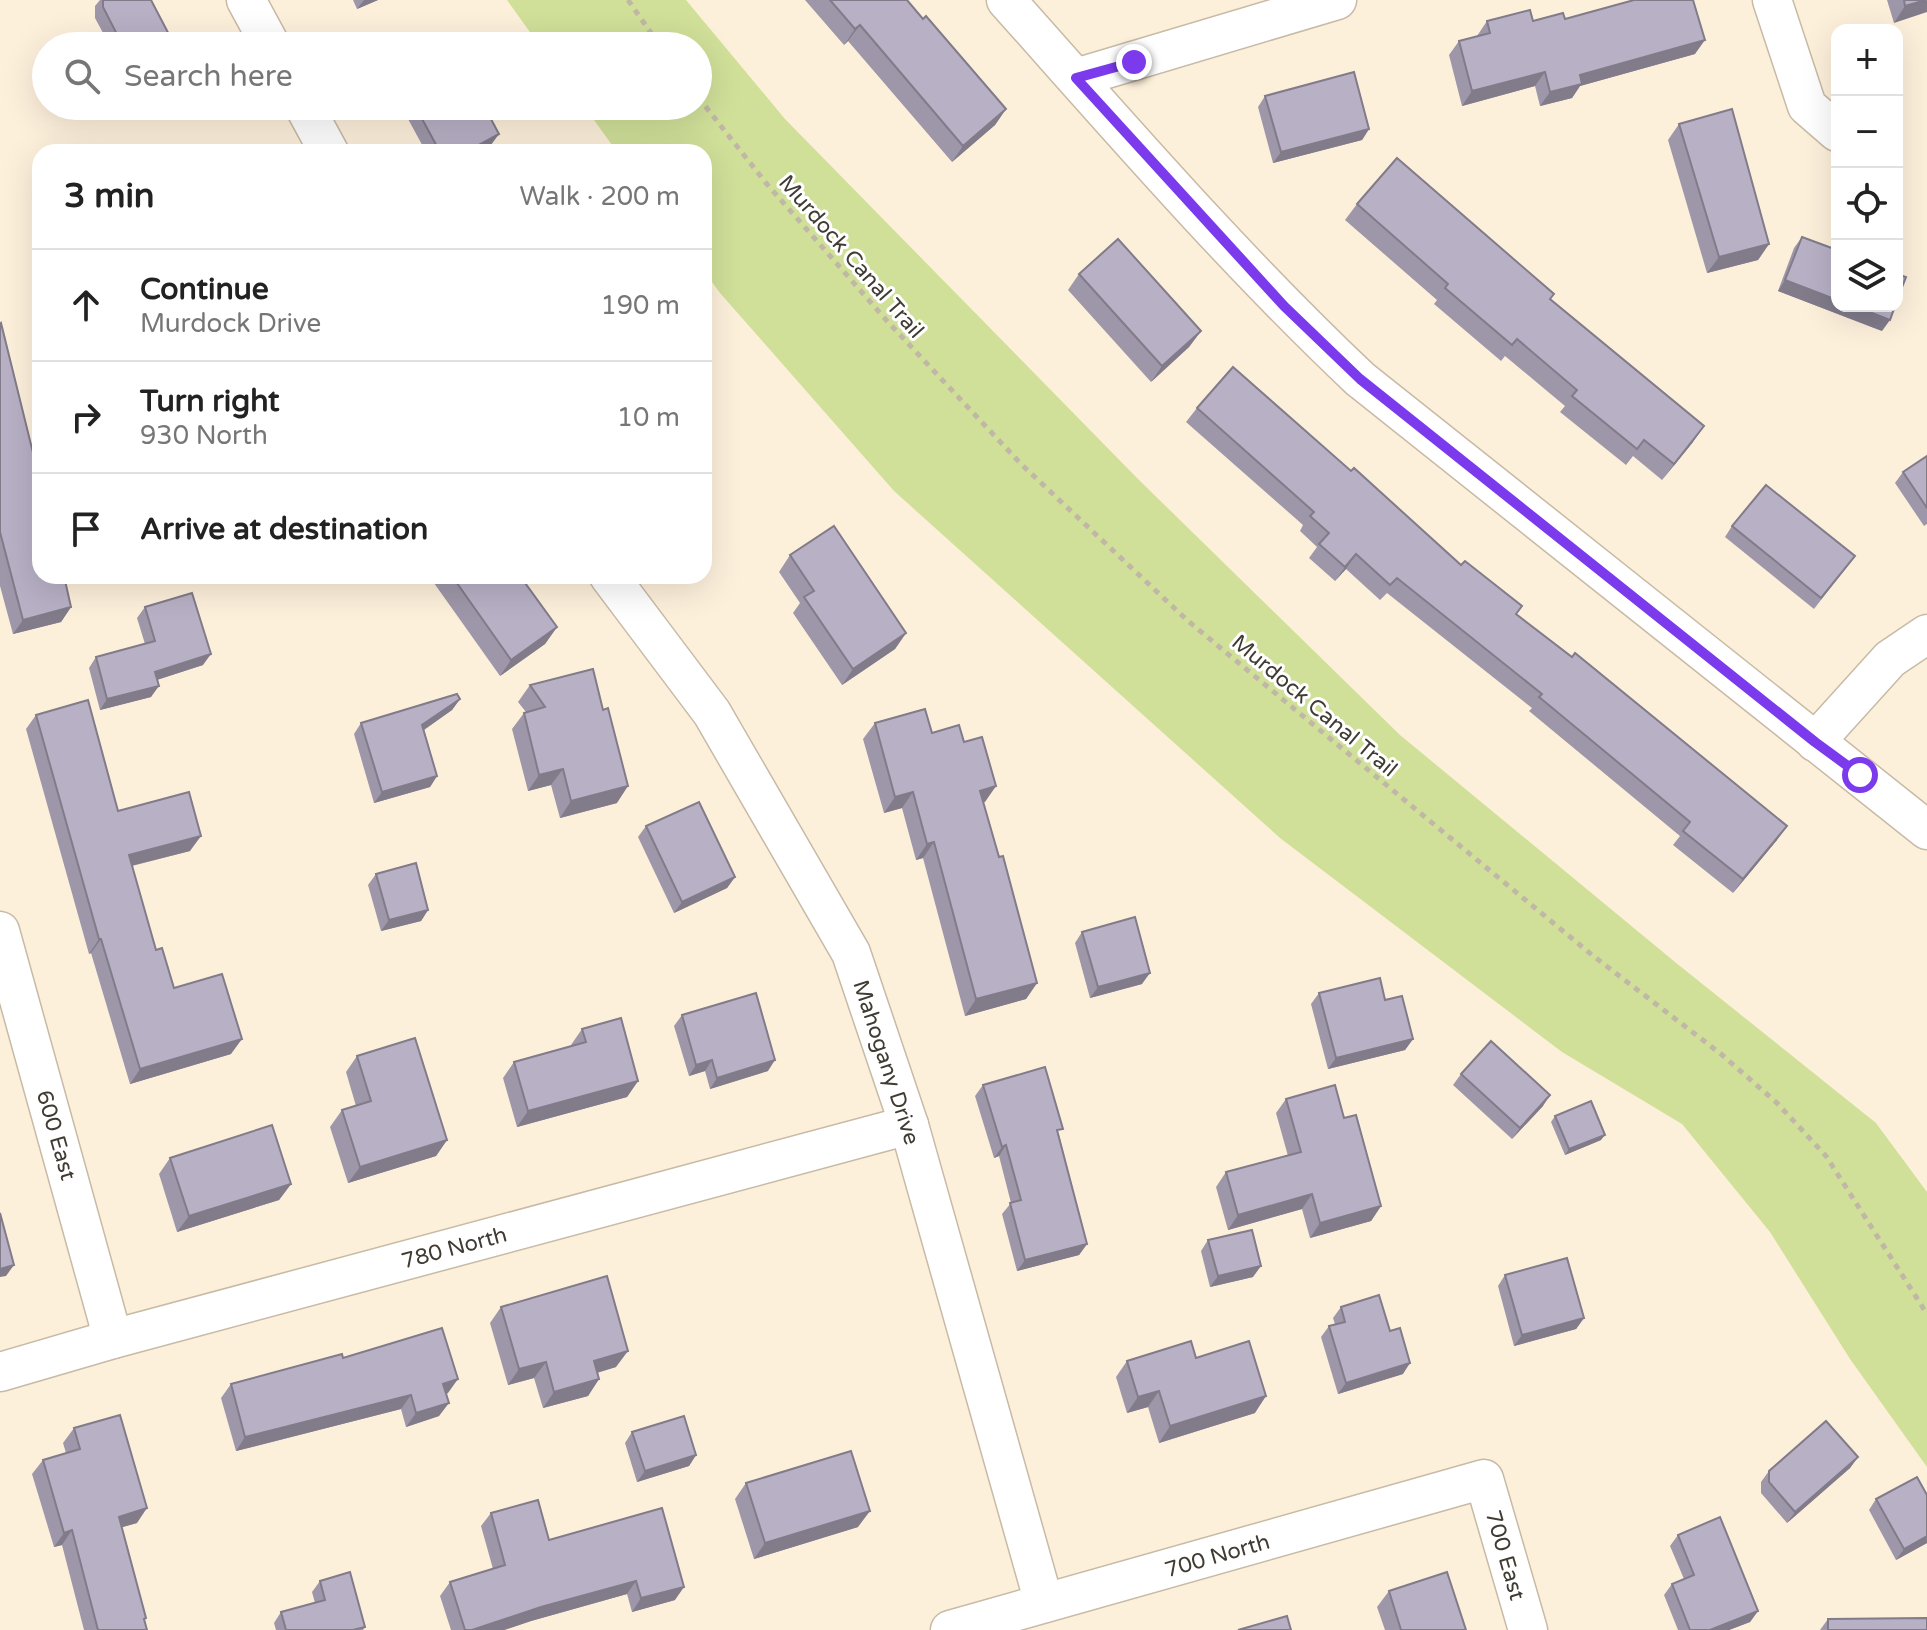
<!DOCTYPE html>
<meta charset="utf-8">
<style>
:root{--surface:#fff;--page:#f2f2f2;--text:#222;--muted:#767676;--line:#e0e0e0}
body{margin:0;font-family:"Varela Round",sans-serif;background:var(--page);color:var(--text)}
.controls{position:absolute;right:24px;top:24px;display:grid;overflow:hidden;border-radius:16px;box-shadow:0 8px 32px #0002}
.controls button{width:72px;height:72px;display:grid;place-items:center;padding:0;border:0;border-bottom:2px solid var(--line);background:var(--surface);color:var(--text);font:40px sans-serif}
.stop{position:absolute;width:24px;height:24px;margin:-18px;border:6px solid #7c3aed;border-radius:50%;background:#fff}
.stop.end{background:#7c3aed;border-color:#fff;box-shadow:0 2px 8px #0008}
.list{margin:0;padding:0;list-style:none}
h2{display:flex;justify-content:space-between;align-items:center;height:104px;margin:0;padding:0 32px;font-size:34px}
h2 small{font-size:26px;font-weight:400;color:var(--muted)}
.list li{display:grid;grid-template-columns:52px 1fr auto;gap:24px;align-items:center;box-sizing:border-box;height:112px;padding:0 32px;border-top:2px solid var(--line)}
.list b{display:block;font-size:30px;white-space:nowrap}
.list p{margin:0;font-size:26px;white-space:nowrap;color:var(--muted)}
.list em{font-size:26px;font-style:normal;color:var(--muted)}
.icon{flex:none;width:44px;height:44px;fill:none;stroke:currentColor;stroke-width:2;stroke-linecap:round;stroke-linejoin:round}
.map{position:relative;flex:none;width:1927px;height:1630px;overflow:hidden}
.search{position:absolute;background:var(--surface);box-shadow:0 8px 32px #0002;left:32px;top:32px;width:680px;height:88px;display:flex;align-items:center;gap:20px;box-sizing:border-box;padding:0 28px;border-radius:44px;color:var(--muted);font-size:30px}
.panel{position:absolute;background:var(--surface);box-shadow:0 8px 32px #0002;left:32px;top:144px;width:680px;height:440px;border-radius:24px}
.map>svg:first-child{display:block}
.grass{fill:#d0e099}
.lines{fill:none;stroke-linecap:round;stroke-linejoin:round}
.street-casing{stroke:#c7baa6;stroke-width:41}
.path{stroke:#c1b7a6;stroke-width:5;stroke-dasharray:6 6;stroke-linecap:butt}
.street{stroke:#fff;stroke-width:38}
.wall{fill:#9e97a9}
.shaded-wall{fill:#817b8a}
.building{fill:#b8b0c5;stroke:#817b8a;stroke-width:2}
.route{stroke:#7c3aed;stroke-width:10}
.labels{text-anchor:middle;stroke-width:6;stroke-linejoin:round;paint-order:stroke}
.street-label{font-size:22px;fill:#403b33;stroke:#fff}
</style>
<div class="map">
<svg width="1927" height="1630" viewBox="0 0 1927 1630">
<rect width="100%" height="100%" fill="#fdf0db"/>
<!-- grass -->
<polygon class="grass" points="507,0 686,0 785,119 1138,479 1400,735 1675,962 1876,1123 1927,1192 1927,1467 1850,1359 1770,1232 1682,1124 1562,1052 1280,838 894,491 720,293 704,271 704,152 617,152 584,106 698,106 698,46 540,46"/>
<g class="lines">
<defs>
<g id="street">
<polyline points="246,0 271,46"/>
<path d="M1006,0C1121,129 1234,260 1360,379L1927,830"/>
<polyline points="1772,0 1807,106 1837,132"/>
<polyline points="1076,78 1337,0"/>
<polyline points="304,106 329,152"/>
<polyline points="609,576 712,713 851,953 909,1125 1044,1603"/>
<polyline points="1815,742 1890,659 1927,634"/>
<polyline points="0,931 113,1339"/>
<polyline points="0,1372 113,1339 909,1125"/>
<polyline points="950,1630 1484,1479 1528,1630"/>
</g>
</defs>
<!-- street casing -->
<use href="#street" class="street-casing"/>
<!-- path -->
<g class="path">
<polyline points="628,0 660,46"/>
<polyline points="698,97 766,183 888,322 1021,464 1188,621 1592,955 1721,1054 1777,1103 1826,1156 1927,1314"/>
</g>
<!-- street -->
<use href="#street" class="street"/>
</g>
<!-- wall -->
<g class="wall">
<polygon points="100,0 151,0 175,46 110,46 95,18 95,6"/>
<polygon points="353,0 378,0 357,9"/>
<polygon points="805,0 907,0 923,19 1006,109 995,125 952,162 848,41 844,45"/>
<polygon points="1887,0 1927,0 1894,23"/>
<polygon points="1565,19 1695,54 1580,86 1572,98 1540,106 1535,86 1462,106 1449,55 1459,41 1477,36 1487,21 1533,21"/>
<polygon points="1265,96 1369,129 1362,140 1273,163 1258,107"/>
<polygon points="401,106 484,106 491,145 478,152 426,152"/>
<polygon points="1679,124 1769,244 1758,260 1707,273 1668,140"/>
<polygon points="1357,204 1550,299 1693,442 1662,480 1633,456 1626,465 1560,412 1565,406 1505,356 1501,361 1434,304 1437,300 1345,220"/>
<polygon points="1802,237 1837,249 1837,306 1882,331 1778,291 1794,248"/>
<polygon points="1079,274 1201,331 1189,347 1151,382 1068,290"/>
<polygon points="0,324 71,607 61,622 13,634 0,586"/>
<polygon points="1197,408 1351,471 1777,840 1733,893 1673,845 1680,836 1529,711 1532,708 1387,593 1380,600 1346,569 1335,581 1309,558 1317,547 1300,531 1303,525 1186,422"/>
<polygon points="1927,456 1927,524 1924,526 1895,483 1903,472"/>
<polygon points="1732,526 1855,556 1814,609 1725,537"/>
<polygon points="790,555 906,633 895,649 842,685 793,613 800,603 779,572"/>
<polygon points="429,576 520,576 557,627 545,644 500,676"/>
<polygon points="145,607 203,665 157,680 151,697 100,710 89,668 96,657 145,644 137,618"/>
<polygon points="530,685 617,803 560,818 551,785 528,791 512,729 524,713 526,712 518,702"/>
<polygon points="460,699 452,710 424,730 437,776 430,787 374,803 354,734 361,723"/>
<polygon points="36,715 118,811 190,851 132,866 156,950 174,988 231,1054 130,1084 91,953 89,954 26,729"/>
<polygon points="875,723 932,733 964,742 996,786 983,803 1037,983 1026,999 965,1016 923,858 916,860 902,808 884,813 863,739"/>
<polygon points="646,826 735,877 727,888 674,913 638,837"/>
<polygon points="376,874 428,910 421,921 381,931 368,885"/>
<polygon points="1082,932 1142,984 1090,998 1075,943"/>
<polygon points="1319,993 1385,1000 1413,1039 1405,1050 1328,1069 1311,1004"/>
<polygon points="682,1015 768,1071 710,1089 705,1071 689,1076 674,1026"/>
<polygon points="582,1029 638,1081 627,1097 517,1127 503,1078 514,1062 572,1046 571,1045"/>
<polygon points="357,1056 447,1140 436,1156 348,1183 330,1127 342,1110 356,1106 346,1072"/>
<polygon points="1461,1074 1543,1106 1512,1139 1453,1085"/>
<polygon points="983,1085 1059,1135 1087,1244 1079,1255 1017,1271 1002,1214 1011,1203 999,1156 994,1158 975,1096"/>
<polygon points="1286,1099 1344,1118 1381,1206 1371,1221 1310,1238 1302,1209 1228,1230 1216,1187 1226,1172 1288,1156 1276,1113"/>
<polygon points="1555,1116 1601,1140 1565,1155 1551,1122"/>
<polygon points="170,1158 291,1184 279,1200 177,1232 159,1174"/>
<polygon points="1208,1240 1253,1277 1210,1287 1201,1251"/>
<polygon points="1505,1275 1584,1318 1576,1329 1514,1346 1498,1286"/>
<polygon points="501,1307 616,1367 597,1373 599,1379 588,1396 543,1408 534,1378 508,1385 490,1323"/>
<polygon points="1341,1307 1390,1331 1403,1374 1338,1394 1321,1337 1329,1326 1335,1324 1333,1318"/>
<polygon points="343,1358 448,1393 446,1394 439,1416 406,1427 401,1409 236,1451 221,1398 231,1384"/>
<polygon points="1196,1358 1255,1413 1159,1443 1148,1407 1127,1413 1116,1377 1127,1361"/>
<polygon points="74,1428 137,1523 122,1527 147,1630 84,1630 62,1545 54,1547 32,1474 43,1460 66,1453 63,1443"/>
<polygon points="632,1432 696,1455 689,1466 637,1482 625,1443"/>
<polygon points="1858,1457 1850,1468 1787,1523 1761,1493 1761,1482 1769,1471"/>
<polygon points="746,1483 858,1527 754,1559 735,1499"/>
<polygon points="1927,1495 1927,1543 1896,1560 1869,1510 1876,1499"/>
<polygon points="662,1508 675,1600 632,1612 627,1594 531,1621 504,1630 451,1630 440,1596 450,1582 493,1569 481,1526 491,1513 549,1540"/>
<polygon points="1678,1535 1758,1611 1750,1622 1729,1630 1678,1630 1664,1595 1672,1584 1684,1579 1670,1546"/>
<polygon points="320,1581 365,1627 363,1630 276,1630 274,1623 281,1612 315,1603 312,1592"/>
<polygon points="1389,1591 1466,1630 1385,1630 1377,1607"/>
<polygon points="1828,1619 1927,1630 1820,1630"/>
</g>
<!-- shaded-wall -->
<g class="shaded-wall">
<polygon points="364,0 378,0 357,9"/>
<polygon points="1927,0 1927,12 1894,23 1905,6"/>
<polygon points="860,25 848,41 844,45 855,29"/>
<polygon points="1705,40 1695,54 1580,86 1572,98 1540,106 1550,92 1580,75"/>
<polygon points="1545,72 1535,86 1462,106 1472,91"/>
<polygon points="1006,109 995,125 952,162 963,146"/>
<polygon points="1369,129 1362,140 1273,163 1281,152"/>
<polygon points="499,134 491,145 478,152 466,152"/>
<polygon points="1769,244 1758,260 1707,273 1719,257"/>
<polygon points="1785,280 1837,300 1837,306 1854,306 1890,320 1882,331 1778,291"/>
<polygon points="1201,331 1189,347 1151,382 1162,366"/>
<polygon points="1704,426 1693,442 1662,480 1674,464"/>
<polygon points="1356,554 1346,569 1335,581 1345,567"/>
<polygon points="71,607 61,622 13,634 23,620"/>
<polygon points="557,627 545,644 500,676 511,660"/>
<polygon points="906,633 895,649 842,685 853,669"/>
<polygon points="211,654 203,665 147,683 155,672"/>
<polygon points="159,686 151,697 100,710 107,699"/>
<polygon points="460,699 452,710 415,736 422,725"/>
<polygon points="563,769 551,785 528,791 539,775"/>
<polygon points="437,776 430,787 374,803 382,792"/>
<polygon points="628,786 617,803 560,818 571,801"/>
<polygon points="996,786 985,802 969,807 980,791"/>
<polygon points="913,792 902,808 884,813 895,797"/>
<polygon points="1787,826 1777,840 1733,893 1743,879"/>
<polygon points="201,836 190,851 118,869 129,855"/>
<polygon points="934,842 923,858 916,860 927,844"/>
<polygon points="735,877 727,888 674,913 682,902"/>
<polygon points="428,910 421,921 381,931 389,920"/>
<polygon points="99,939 101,939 91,953 89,954"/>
<polygon points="1150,973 1142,984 1090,998 1098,987"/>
<polygon points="1037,983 1026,999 965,1016 976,999"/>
<polygon points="242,1039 231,1054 130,1084 140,1069"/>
<polygon points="1413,1039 1405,1050 1328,1069 1336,1058"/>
<polygon points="712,1060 705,1071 689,1076 696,1065"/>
<polygon points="775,1060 768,1071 710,1089 717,1078"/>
<polygon points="638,1081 627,1097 517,1127 528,1111"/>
<polygon points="1550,1095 1543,1106 1512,1139 1520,1128"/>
<polygon points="1605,1135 1601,1140 1565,1155 1569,1149"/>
<polygon points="447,1140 436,1156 348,1183 360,1167"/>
<polygon points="1006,1145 999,1156 994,1158 1002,1147"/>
<polygon points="291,1184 279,1200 177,1232 189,1216"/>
<polygon points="1312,1194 1302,1209 1228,1230 1238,1215"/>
<polygon points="1381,1206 1371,1221 1310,1238 1320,1223"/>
<polygon points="1087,1244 1079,1255 1017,1271 1025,1260"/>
<polygon points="14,1265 6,1276 0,1277 0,1269"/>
<polygon points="1261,1266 1253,1277 1210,1287 1218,1276"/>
<polygon points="1584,1318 1576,1329 1514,1346 1522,1335"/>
<polygon points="628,1351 616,1367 582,1377 594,1361"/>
<polygon points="546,1362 534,1378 508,1385 519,1369"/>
<polygon points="1410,1363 1403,1374 1338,1394 1346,1383"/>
<polygon points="458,1379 448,1393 434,1398 443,1384"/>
<polygon points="599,1379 588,1396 543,1408 554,1392"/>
<polygon points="1159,1391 1148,1407 1127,1413 1138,1397"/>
<polygon points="411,1395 401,1409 236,1451 245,1437"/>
<polygon points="1266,1396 1255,1413 1159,1443 1170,1426"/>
<polygon points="449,1403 439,1416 406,1427 416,1413"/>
<polygon points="696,1455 689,1466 637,1482 645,1471"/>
<polygon points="1858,1457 1850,1468 1787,1523 1795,1512"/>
<polygon points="147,1508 137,1523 109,1531 119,1517"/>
<polygon points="870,1511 858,1527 754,1559 765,1543"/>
<polygon points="72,1530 62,1545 54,1547 64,1533"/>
<polygon points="1927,1536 1927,1543 1896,1560 1904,1549"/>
<polygon points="636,1581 627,1594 531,1621 504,1630 472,1630 541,1607"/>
<polygon points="684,1587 675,1600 632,1612 641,1598"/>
<polygon points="1758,1611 1750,1622 1729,1630 1710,1630"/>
</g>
<!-- building -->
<g class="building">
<polygon points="103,0 151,0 175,46 123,46 103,7"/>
<polygon points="830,0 907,0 923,19 926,16 1006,109 963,146 860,25 855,29"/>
<polygon points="1634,0 1693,0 1705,40 1580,75 1582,84 1550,92 1545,72 1472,91 1459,41 1490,33 1487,21 1530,10 1533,21 1563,13 1565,19"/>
<polygon points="1904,0 1926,0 1905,6"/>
<polygon points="1354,72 1369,129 1281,152 1265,96"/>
<polygon points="415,106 484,106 499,134 466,152 440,152"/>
<polygon points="1732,109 1769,244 1719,257 1679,124"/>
<polygon points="1397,158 1554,294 1550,299 1704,426 1674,464 1644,440 1637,449 1572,396 1577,390 1517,339 1512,345 1445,288 1448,284 1357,204"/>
<polygon points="1802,237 1837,250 1837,300 1785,280"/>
<polygon points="1118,239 1201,331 1162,366 1079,274"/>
<polygon points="1897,274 1906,277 1897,300"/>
<polygon points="1854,306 1895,306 1890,320"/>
<polygon points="1,323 40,481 40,576 64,576 71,607 23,620 0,532 0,324"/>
<polygon points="1233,367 1351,471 1354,468 1461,565 1465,561 1522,606 1516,614 1572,657 1575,653 1787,826 1743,879 1683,831 1690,822 1539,697 1542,694 1397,578 1390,585 1356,554 1345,567 1319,544 1329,533 1310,516 1314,512 1197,408"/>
<polygon points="1927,456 1927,508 1903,472"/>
<polygon points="1766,485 1855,556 1821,598 1732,526"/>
<polygon points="834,526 906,633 853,669 804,597 814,591 790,555"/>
<polygon points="452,576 520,576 557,627 511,660"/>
<polygon points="192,593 211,654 155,672 159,686 107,699 96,657 155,641 145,607"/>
<polygon points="593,669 603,710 608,708 628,786 571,801 563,769 539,775 524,713 545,707 530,685"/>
<polygon points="457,694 460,699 422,725 437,776 382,792 361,723"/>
<polygon points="88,700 118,811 189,792 201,836 129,855 156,950 162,948 174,988 222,974 242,1039 140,1069 101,939 99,939 36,715"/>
<polygon points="925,709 932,733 959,725 964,742 982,737 996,786 980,791 999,857 1003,856 1037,983 976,999 934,842 927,844 913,792 895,797 875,723"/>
<polygon points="699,802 735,877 682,902 646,826"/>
<polygon points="416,863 428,910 389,920 376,874"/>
<polygon points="1135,917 1150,973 1098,987 1082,932"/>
<polygon points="1380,978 1385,1000 1402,996 1413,1039 1336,1058 1319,993"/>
<polygon points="756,993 775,1060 717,1078 712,1060 696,1065 682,1015"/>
<polygon points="621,1018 638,1081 528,1111 514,1062 586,1042 582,1029"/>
<polygon points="415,1038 447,1140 360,1167 342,1110 371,1101 357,1056"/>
<polygon points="1491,1041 1550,1095 1520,1128 1461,1074"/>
<polygon points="1045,1067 1063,1129 1057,1130 1087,1244 1025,1260 1010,1203 1021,1200 1006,1145 1002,1147 983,1085"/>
<polygon points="1335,1085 1344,1118 1356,1115 1381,1206 1320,1223 1312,1194 1238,1215 1226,1172 1301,1152 1286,1099"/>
<polygon points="1591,1101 1605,1135 1569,1149 1555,1116"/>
<polygon points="272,1125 291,1184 189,1216 170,1158"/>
<polygon points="0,1213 14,1265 0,1269"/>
<polygon points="1252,1230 1261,1266 1218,1276 1208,1240"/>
<polygon points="1567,1258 1584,1318 1522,1335 1505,1275"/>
<polygon points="607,1276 628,1351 594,1361 599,1379 554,1392 546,1362 519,1369 501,1307"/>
<polygon points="1379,1295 1390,1331 1400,1328 1410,1363 1346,1383 1329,1326 1345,1322 1341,1307"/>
<polygon points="442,1328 458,1379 443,1384 449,1403 416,1413 411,1395 245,1437 231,1384 342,1354 343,1358"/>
<polygon points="1191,1341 1196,1358 1249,1341 1266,1396 1170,1426 1159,1391 1138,1397 1127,1361"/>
<polygon points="120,1415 147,1508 119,1517 146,1618 144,1619 147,1630 98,1630 72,1530 64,1533 43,1460 80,1449 74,1428"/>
<polygon points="684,1416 696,1455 645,1471 632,1432"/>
<polygon points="1826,1421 1858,1457 1795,1512 1769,1482 1769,1471"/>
<polygon points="851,1451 870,1511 765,1543 746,1483"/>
<polygon points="1917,1477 1927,1495 1927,1536 1904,1549 1876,1499"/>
<polygon points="538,1500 549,1540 662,1508 684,1587 641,1598 636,1581 541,1607 472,1630 465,1630 450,1582 505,1565 491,1513"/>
<polygon points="1720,1517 1758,1611 1710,1630 1690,1630 1672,1584 1694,1575 1678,1535"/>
<polygon points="350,1572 365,1627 353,1630 286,1630 281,1612 325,1600 320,1581"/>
<polygon points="1447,1572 1466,1630 1401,1630 1389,1591"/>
<polygon points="1287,1616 1291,1630 1238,1630"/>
<polygon points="1927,1618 1927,1630 1828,1630 1828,1619"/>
</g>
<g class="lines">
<!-- route -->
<polyline class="route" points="1134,62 1076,78 1284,306 1360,379 1815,742 1860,775"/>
</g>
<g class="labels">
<!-- street labels -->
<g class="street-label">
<text transform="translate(852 256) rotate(49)" y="8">Murdock Canal Trail</text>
<text transform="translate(1315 705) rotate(40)" y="8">Murdock Canal Trail</text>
<text transform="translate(887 1062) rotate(72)" y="8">Mahogany Drive</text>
<text transform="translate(57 1135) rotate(74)" y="8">600 East</text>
<text transform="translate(454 1247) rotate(-15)" y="8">780 North</text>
<text transform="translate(1217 1555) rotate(-16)" y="8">700 North</text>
<text transform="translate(1506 1555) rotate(74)" y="8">700 East</text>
</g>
</g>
</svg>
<div class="controls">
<button>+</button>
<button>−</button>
<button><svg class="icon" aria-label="locate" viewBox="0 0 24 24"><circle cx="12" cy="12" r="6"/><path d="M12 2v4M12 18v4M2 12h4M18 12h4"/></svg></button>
<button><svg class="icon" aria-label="layers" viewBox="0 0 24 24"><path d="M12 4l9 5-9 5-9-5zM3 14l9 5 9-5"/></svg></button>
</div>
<div class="stop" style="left:1860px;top:775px"></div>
<div class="stop end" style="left:1134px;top:62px"></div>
<div class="search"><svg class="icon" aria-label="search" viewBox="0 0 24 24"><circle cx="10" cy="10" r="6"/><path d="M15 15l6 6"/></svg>Search here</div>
<section class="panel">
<h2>3 min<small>Walk · 200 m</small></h2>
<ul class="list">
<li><svg class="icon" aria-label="ahead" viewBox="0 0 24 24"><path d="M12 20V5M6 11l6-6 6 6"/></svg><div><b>Continue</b><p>Murdock Drive</p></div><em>190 m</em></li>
<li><svg class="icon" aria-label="right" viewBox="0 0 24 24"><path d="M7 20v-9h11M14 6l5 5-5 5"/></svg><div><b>Turn right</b><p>930 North</p></div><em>10 m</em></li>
<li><svg class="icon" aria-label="arrive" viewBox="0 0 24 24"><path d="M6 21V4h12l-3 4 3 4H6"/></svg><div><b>Arrive at destination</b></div></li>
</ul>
</section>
</div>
